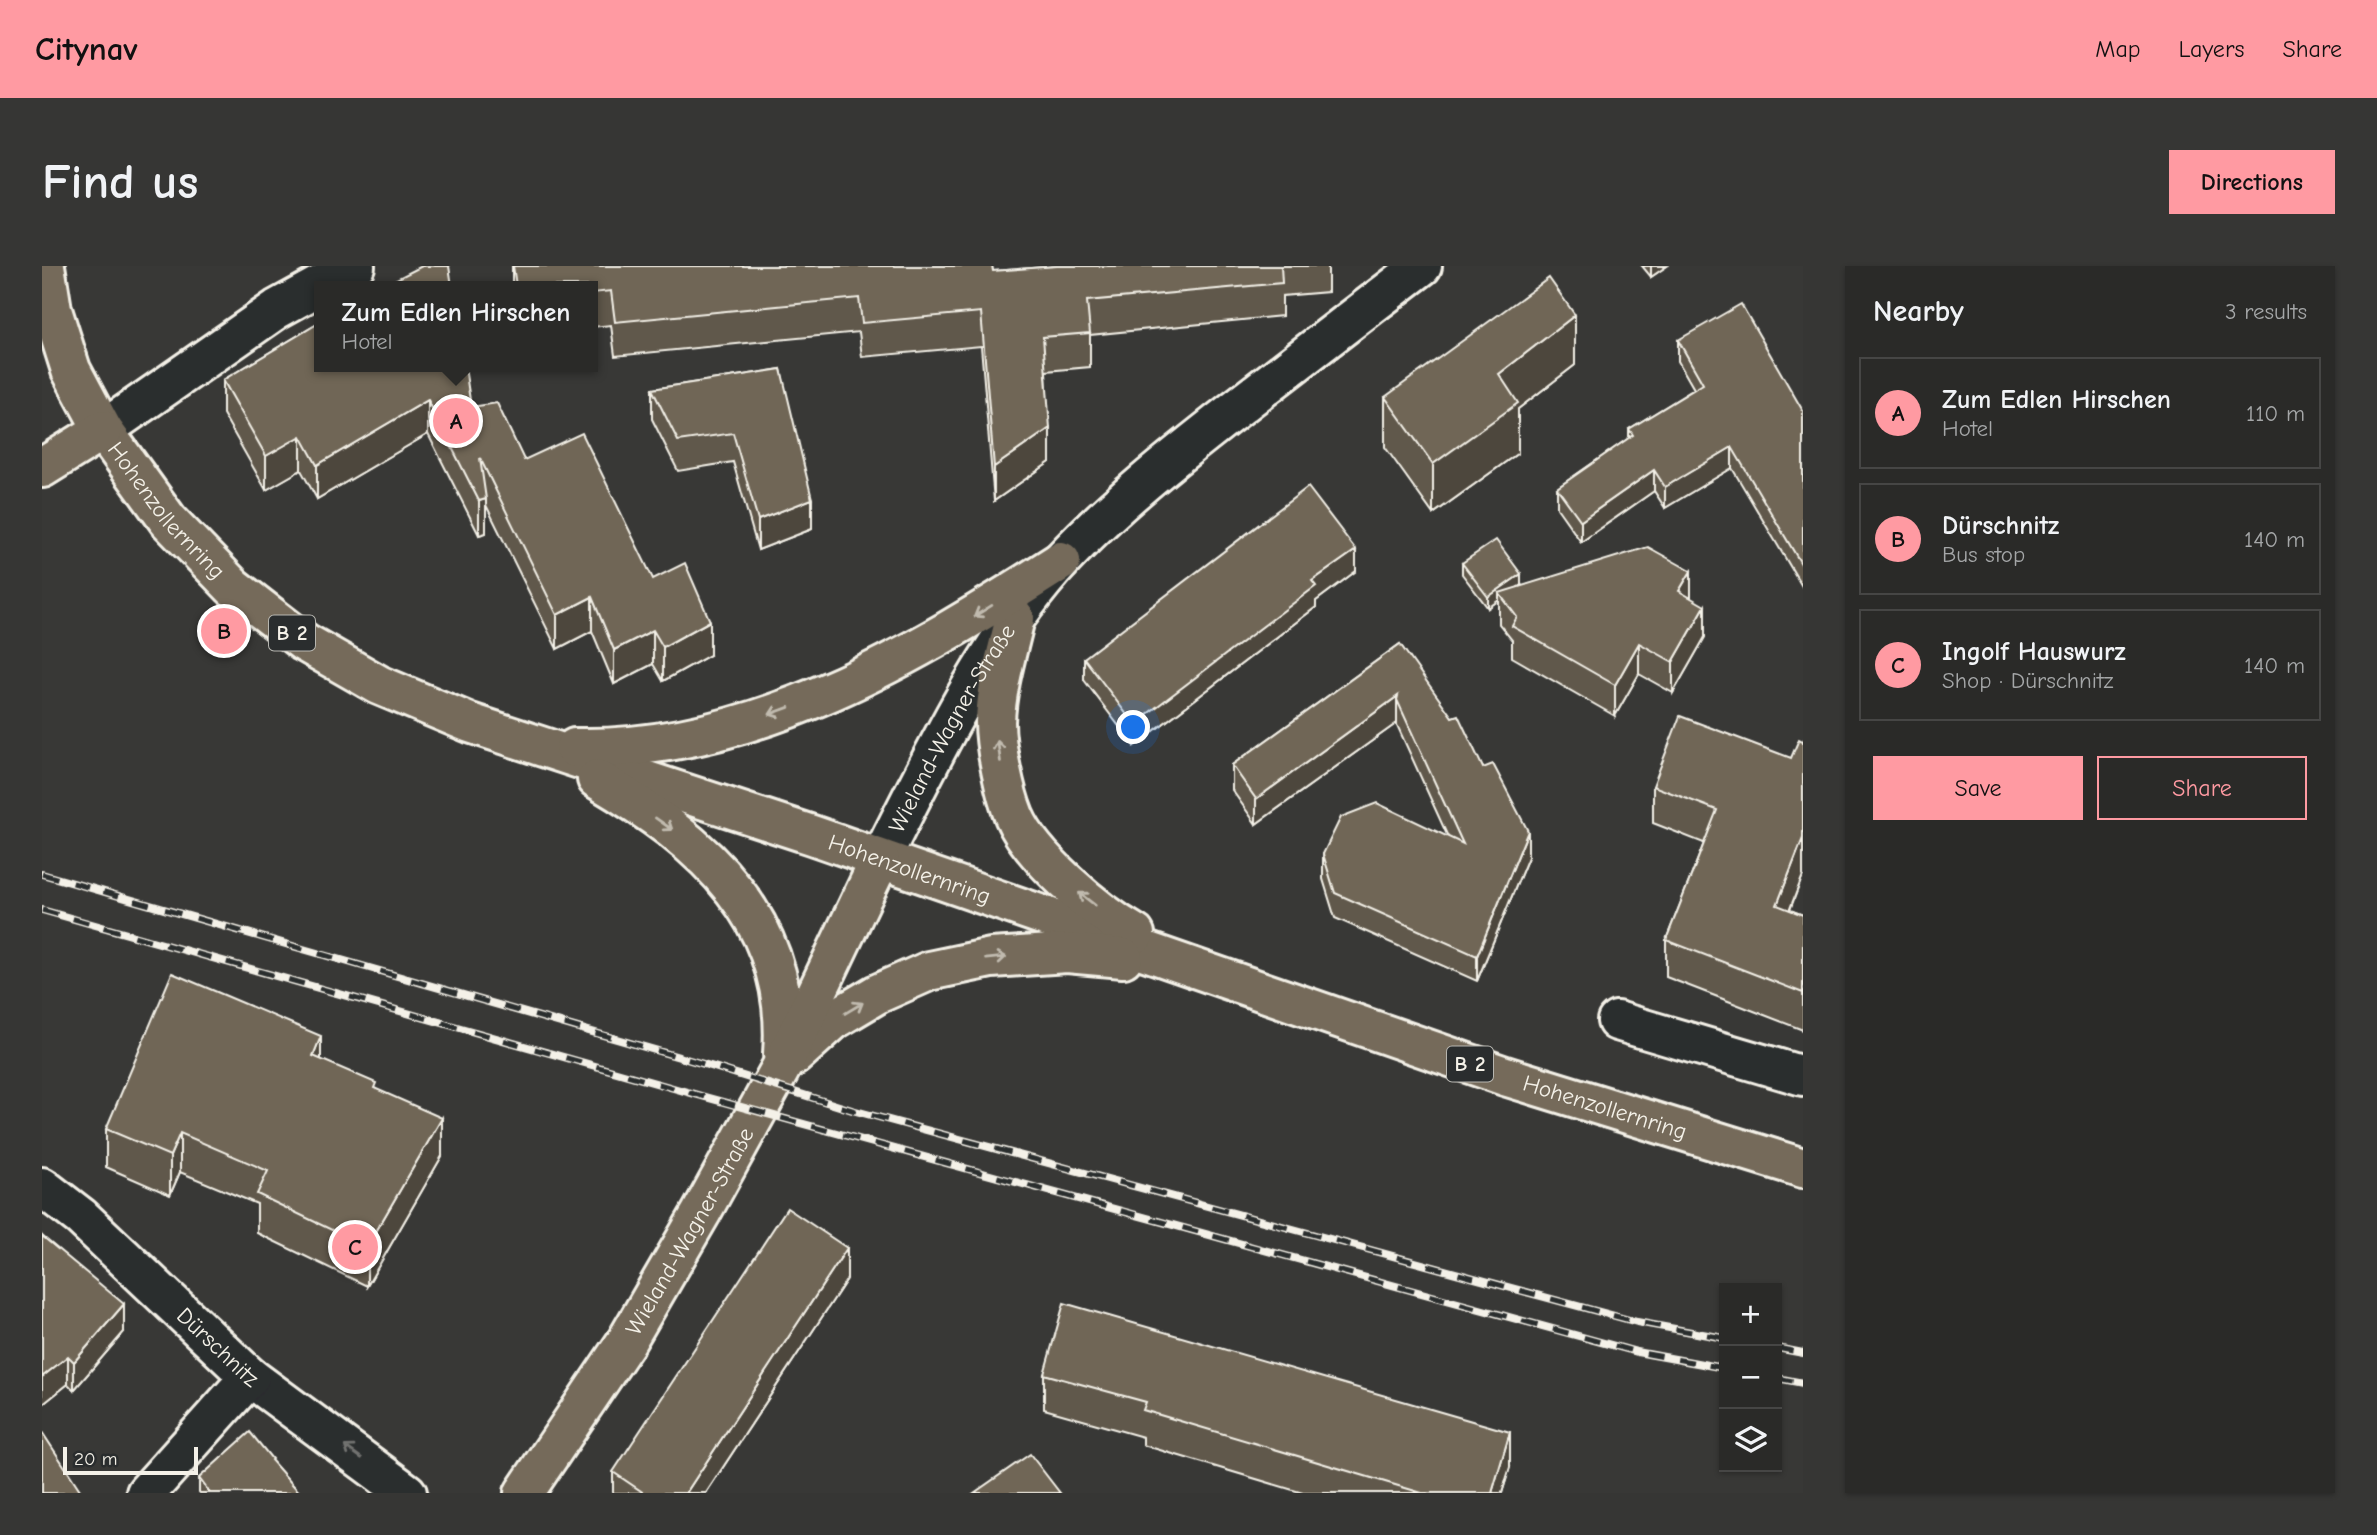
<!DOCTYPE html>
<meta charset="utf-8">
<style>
:root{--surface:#2a2a28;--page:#363634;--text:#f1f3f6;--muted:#a5a7a8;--line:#464645;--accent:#ff9aa2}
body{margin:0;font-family:"Comic Neue",sans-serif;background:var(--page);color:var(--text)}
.controls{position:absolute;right:21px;bottom:21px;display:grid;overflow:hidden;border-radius:0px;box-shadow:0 2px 5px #0004}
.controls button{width:63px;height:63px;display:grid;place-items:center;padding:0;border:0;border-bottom:2px solid var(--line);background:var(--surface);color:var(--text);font:35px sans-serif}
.scale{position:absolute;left:21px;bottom:18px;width:135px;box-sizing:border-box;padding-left:7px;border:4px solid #f4f1e8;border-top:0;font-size:19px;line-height:24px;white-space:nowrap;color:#f4f1e8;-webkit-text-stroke:5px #2a2d2e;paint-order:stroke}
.you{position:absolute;left:1092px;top:462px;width:24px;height:24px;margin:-18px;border:5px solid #fff;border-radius:50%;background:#1a73e8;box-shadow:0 0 0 10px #1a73e833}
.badge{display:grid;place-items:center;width:46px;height:46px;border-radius:50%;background:var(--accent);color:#111;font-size:23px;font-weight:700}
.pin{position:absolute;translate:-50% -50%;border:4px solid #fff;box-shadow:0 2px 7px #0006}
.popup{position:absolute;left:272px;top:15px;width:284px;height:91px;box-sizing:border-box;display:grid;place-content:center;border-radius:0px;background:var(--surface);filter:drop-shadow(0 2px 5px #0005);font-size:23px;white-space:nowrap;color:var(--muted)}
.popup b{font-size:26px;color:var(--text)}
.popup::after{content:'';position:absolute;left:50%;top:100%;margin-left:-14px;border:14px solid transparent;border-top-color:var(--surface)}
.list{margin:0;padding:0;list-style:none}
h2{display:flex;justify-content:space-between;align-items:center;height:91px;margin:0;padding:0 28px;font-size:30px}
h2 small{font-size:23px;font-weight:400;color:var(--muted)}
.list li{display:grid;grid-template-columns:46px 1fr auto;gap:21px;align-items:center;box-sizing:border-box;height:112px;margin:0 14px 14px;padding:0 14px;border:2px solid var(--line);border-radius:0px}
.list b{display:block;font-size:26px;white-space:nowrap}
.list p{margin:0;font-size:23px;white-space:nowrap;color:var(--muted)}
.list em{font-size:23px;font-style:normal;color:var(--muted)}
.actions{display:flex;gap:14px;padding:21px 28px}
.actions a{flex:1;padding:16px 0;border:2px solid var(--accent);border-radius:0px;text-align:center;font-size:24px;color:var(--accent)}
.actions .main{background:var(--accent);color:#111}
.icon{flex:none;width:38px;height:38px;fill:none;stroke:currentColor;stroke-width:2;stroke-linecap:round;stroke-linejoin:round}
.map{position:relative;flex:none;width:1761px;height:1227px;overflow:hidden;border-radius:0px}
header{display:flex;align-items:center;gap:42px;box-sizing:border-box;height:98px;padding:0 35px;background:var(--accent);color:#111}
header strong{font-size:33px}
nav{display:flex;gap:38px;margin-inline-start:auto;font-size:24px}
.intro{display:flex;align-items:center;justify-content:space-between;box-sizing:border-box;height:168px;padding:0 42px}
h1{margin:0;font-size:49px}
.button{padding:18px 32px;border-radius:0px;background:var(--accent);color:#111;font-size:24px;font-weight:700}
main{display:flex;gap:42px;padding:0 42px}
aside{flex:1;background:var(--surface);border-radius:0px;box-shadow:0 2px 5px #0004}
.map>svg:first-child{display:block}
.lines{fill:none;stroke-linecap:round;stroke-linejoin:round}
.minor-casing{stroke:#f4f1e8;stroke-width:44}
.major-casing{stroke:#f4f1e8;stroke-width:44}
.minor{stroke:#2a2d2e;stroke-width:38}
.major{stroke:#746a5a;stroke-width:38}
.rail-casing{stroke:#f4f1e8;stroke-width:8}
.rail{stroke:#2a2d2e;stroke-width:5;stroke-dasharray:16;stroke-linecap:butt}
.wall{fill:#60584b;stroke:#f4f1e8;stroke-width:2}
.shaded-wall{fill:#4e473d;stroke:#f4f1e8;stroke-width:2}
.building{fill:#706657;stroke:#f4f1e8;stroke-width:2}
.oneway{stroke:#c1bbaf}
.oneway2{stroke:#71726f}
.labels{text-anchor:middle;stroke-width:5;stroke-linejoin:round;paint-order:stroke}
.shield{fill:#2a2d2e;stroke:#b7b6b0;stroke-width:2}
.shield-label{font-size:21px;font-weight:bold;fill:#f4f1e8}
.street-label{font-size:23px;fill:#f4f1e8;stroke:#2a2d2e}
</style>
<header>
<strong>Citynav</strong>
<nav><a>Map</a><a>Layers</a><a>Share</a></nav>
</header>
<div class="intro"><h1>Find us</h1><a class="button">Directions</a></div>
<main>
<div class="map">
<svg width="1761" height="1227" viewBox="0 0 1761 1227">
<rect width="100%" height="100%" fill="#383836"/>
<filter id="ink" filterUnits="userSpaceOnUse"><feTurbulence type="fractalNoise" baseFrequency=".0143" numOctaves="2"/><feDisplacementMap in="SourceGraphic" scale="14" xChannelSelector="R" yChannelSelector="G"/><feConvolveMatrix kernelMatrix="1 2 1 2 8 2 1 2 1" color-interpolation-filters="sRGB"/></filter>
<g filter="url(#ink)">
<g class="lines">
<defs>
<g id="minor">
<polyline points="61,164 235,43 313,0"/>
<path id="s1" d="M838,594C889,494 943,378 1019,295C1070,240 1131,192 1191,145C1253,97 1317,48 1380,0"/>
<polyline points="1575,755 1761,810"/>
<path id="s2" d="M0,921L39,951L208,1111L365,1227"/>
<polyline points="104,1227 208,1111"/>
</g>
<g id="major">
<path id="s3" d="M3,0L10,44L29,104L61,164L126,254L191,321L262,376L337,419L428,457L770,569L1463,810L1761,902"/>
<polyline points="0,202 61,164"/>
<path d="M973,352C965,386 954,421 953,456C953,481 963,528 972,550C989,591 1055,646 1093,668"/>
<path d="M533,482C712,486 873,389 1019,295"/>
<path d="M555,513C661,576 751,653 741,788"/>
<polyline points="752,790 793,753 835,728 887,705 949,692 1025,687 1081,692"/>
<path id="s4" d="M482,1227L584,1076L659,947L740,800L838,594"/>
</g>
</defs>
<!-- minor casing -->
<use href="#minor" class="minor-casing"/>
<!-- major casing -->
<use href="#major" class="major-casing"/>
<!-- minor -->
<use href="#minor" class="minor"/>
<!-- major -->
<use href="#major" class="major"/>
<defs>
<g id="rail">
<polyline points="0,608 672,801 810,844 1595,1056 1682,1072"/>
<polyline points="0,644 663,831 1595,1086 1682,1102"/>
<polyline points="1735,1082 1761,1087"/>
<polyline points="1735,1112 1761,1117"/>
</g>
</defs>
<!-- rail casing -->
<use href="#rail" class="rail-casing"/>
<!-- rail -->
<use href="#rail" class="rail"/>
</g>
<!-- wall -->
<g class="wall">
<polygon points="470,0 950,0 951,5 1015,0 1286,0 1286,26 1240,30 1240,50 1048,69 1048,101 1004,105 1008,196 952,235 939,80 820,91 817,66 573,90 569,59 550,61 550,20 470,20"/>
<polygon points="1600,0 1625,0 1609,11"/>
<polygon points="277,57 429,141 482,194 611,313 668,389 621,415 611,398 572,418 550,365 515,383 444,239 444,267 437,269 386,168 275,233 259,204 224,224 181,148 181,114"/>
<polygon points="1636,74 1761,145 1761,322 1690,202 1623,242 1612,225 1539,276 1515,242 1515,222 1587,172 1587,163 1652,123 1636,95"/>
<polygon points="1533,99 1476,143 1476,187 1391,248 1343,181 1343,131"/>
<polygon points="739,103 770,263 716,284 691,196 636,205 610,153 610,123"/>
<polygon points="1420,297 1479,319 1476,321 1649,332 1663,371 1631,427 1597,408 1573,450 1470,391 1470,374 1457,358 1457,334 1446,342 1420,308"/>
<polygon points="1314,305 1274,335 1274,341 1092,480 1042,414 1042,392"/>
<polygon points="1358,378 1441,502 1486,591 1435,715 1293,652 1281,613 1281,588 1406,571 1355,459 1355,457 1214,558 1190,524 1190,499"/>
<polygon points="1761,475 1761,609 1748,644 1761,649 1761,764 1624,711 1624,674 1662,577 1611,557 1611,520 1749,492"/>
<polygon points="279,794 334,823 400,890 325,1020 215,967 215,938 138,906 128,929 64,901 64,863"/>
<polygon points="0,970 82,1066 32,1124 26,1118 0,1139"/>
<polygon points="805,1013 664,1227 571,1227 571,1206"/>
<polygon points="1002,1108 1468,1201 1460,1227 1261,1227 1101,1179 1101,1171 1002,1143"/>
<polygon points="230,1196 258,1227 158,1227 157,1226 157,1212"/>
</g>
<!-- shaded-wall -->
<g class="shaded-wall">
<polygon points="1609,0 1625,0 1609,11"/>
<polygon points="1533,49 1533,99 1476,143 1476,187 1391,248 1391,198 1457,108"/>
<polygon points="386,134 386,168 275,233 275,199"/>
<polygon points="1008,162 1008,196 952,235 952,201"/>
<polygon points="259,170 259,204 224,224 224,190"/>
<polygon points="1690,181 1690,202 1623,242 1623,221"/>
<polygon points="1612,204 1612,225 1539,276 1539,255"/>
<polygon points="444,233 444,267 437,269 437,235"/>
<polygon points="770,233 770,263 716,284 716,254"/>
<polygon points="1314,284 1314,305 1274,335 1274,341 1092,480 1092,458 1270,315"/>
<polygon points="1649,305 1649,336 1637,325"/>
<polygon points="1479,308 1479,319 1461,332 1457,327 1457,334 1446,342 1446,331"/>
<polygon points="550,331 550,365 515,383 515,349"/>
<polygon points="1663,340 1663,371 1631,427 1631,396"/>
<polygon points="668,355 668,389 621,415 621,381"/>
<polygon points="611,364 611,398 572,418 572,384"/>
<polygon points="1597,377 1597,408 1573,450 1573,419"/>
<polygon points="1356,430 1355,434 1355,457 1214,558 1214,533"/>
<polygon points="1486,565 1486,591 1435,715 1435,690"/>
<polygon points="1761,572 1761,609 1735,676 1735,639"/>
<polygon points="279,770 279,809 271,790"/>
<polygon points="400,852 400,890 325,1020 325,981"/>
<polygon points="138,867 138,906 128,929 128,890"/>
<polygon points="805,982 805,1013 664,1227 644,1227"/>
<polygon points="82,1038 82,1066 32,1124 32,1096"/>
<polygon points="26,1090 26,1118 0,1139 0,1111"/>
<polygon points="1468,1166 1468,1201 1460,1227 1450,1227"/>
</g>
<!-- building -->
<g class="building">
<polygon points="380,0 407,0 410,20 341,20"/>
<polygon points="471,0 950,0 951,5 1015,0 1239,0 1240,17 1045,35 1048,67 1001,71 1008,162 952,201 939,46 820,57 817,32 573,56 569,25 550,27 550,20 474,20"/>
<polygon points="1507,12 1533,49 1457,108 1476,137 1391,198 1343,131"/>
<polygon points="1699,38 1761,145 1761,301 1690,181 1623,221 1612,204 1539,255 1515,222 1591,169 1587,163 1661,118 1636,74"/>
<polygon points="277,57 277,101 423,101 429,141 455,137 482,194 540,167 611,313 643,297 668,355 621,381 611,364 572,384 550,331 515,349 438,192 444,233 437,235 386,134 275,199 259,170 224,190 181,114"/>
<polygon points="739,103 770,233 716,254 691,167 636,175 610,123"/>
<polygon points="1266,221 1314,284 1270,315 1274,320 1092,458 1042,392"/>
<polygon points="1454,274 1479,308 1446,331 1420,297"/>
<polygon points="1606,281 1649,305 1637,325 1663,340 1631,396 1597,377 1573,419 1470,360 1475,351 1457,327"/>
<polygon points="1358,378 1410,451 1416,449 1441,502 1451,498 1486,565 1435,690 1293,627 1281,588 1299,551 1335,537 1421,578 1355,434 1356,430 1214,533 1190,499"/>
<polygon points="1638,450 1749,492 1757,473 1761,475 1761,572 1735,639 1761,649 1761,727 1624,674 1675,544 1611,520"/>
<polygon points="130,707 279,770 271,790 334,817 332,822 400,852 325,981 215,928 226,905 138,867 128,890 64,863"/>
<polygon points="745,942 805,982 644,1227 602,1227 571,1206"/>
<polygon points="0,970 82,1038 32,1096 26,1090 0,1111"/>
<polygon points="1022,1037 1468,1166 1450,1227 1380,1227 1101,1144 1104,1136 1002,1108"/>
<polygon points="0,1166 40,1227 0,1227"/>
<polygon points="208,1166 230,1193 229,1194 258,1227 168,1227 157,1212"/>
<polygon points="988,1188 1018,1227 932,1227"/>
</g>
<!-- one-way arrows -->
<defs><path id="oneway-shaft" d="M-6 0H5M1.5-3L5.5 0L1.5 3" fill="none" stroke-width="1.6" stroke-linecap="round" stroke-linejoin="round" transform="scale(1.75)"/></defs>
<g class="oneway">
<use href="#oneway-shaft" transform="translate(941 345) rotate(148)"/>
<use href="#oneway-shaft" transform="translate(737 445) rotate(160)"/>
<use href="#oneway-shaft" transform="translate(957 485) rotate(-98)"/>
<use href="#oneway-shaft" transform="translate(622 558) rotate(35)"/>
<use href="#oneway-shaft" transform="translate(1045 633) rotate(-142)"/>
<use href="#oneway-shaft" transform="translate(954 692) rotate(-6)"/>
<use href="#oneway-shaft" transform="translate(812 742) rotate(-31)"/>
</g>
<use class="oneway2" href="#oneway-shaft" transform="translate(311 1186) rotate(-144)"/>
</g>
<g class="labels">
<!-- shield labels -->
<g class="shield">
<rect x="227" y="349.5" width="46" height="35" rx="5"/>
<rect x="1405" y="780.5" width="46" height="35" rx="5"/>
</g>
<g class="shield-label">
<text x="250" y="374">B 2</text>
<text x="1428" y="805">B 2</text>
</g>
<!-- street labels -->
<g class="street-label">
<text dy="8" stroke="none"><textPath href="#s3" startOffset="278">Hohenzollernring</textPath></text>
<text dy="8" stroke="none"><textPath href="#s1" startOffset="150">Wieland-Wagner-Straße</textPath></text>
<text dy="8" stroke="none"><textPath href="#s3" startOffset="1118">Hohenzollernring</textPath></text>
<text dy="8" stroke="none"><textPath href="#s3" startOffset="1853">Hohenzollernring</textPath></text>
<text dy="8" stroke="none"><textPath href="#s4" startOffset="310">Wieland-Wagner-Straße</textPath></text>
<text dy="8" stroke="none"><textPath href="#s2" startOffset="238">Dürschnitz</textPath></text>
</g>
</g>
</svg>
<div class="controls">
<button>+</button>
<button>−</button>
<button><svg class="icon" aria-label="layers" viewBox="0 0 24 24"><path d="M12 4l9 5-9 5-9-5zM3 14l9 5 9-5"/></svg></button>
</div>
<div class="scale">20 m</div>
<div class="you"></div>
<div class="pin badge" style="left:414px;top:155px">A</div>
<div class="popup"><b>Zum Edlen Hirschen</b>Hotel</div>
<div class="pin badge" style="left:182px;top:365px">B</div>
<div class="pin badge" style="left:313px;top:981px">C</div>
</div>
<aside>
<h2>Nearby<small>3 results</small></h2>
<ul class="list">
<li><span class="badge">A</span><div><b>Zum Edlen Hirschen</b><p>Hotel</p></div><em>110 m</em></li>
<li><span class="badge">B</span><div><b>Dürschnitz</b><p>Bus stop</p></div><em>140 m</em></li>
<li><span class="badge">C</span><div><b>Ingolf Hauswurz</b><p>Shop · Dürschnitz</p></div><em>140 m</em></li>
</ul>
<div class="actions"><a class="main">Save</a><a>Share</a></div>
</aside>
</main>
